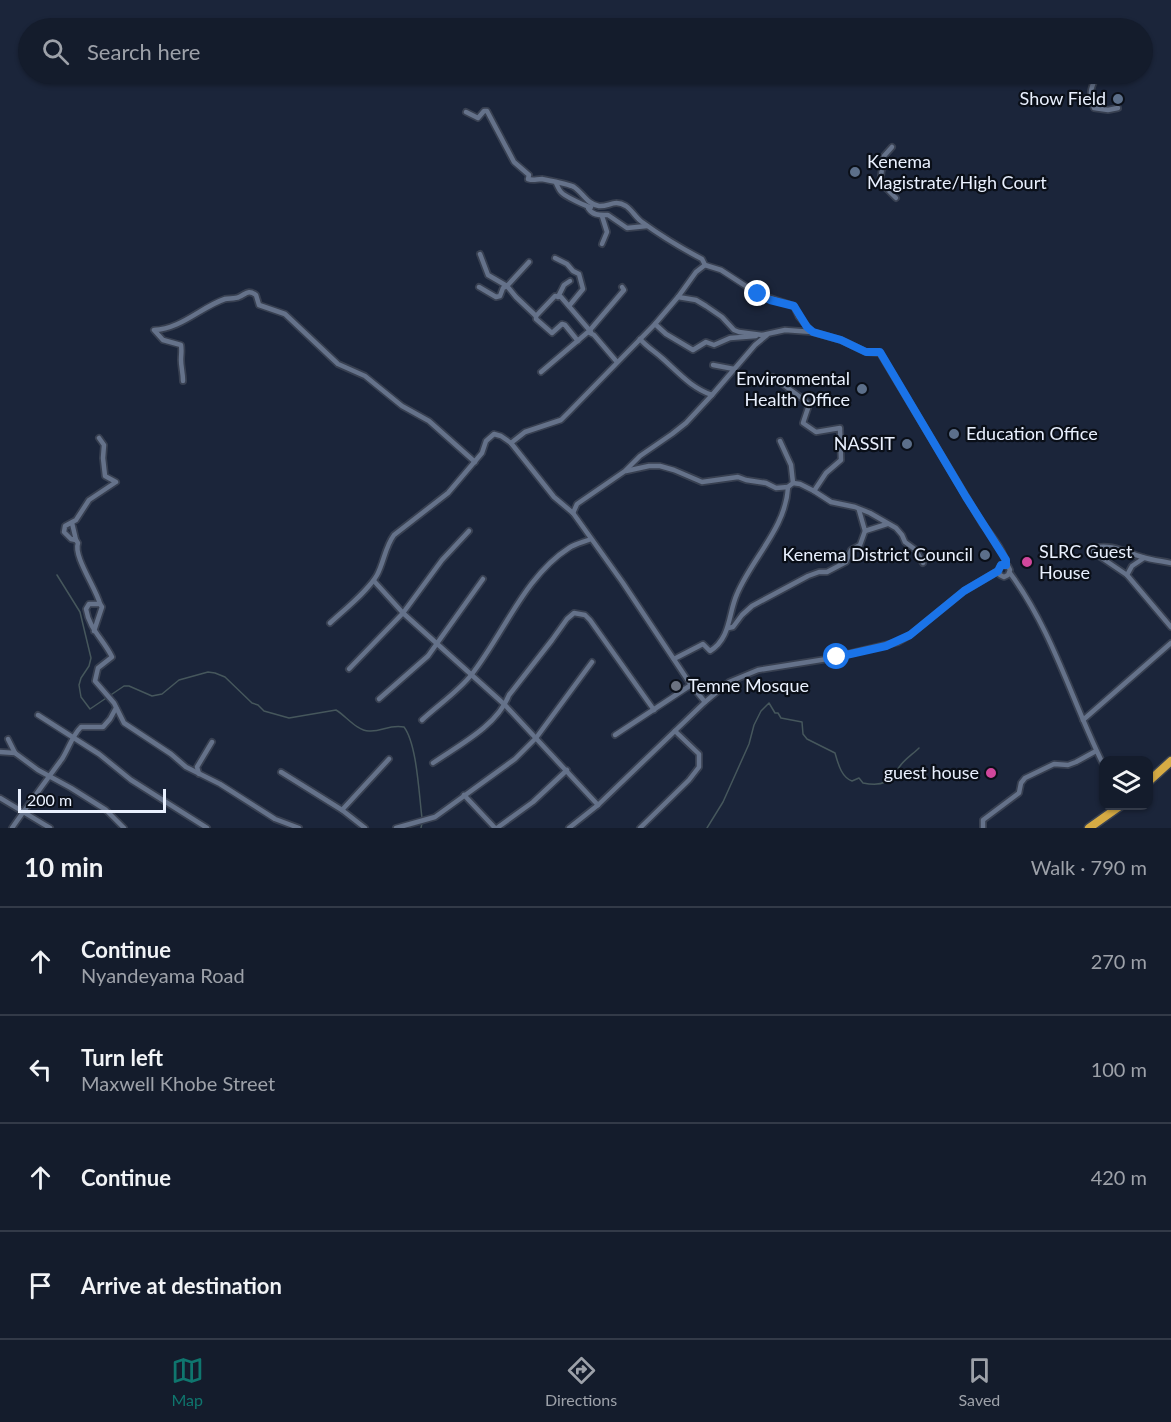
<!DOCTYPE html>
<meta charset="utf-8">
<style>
:root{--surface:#141c2c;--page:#1d2534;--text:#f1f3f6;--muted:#9da1a9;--line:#333a48;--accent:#0f766e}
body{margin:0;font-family:Lato,sans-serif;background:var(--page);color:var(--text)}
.controls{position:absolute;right:18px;bottom:18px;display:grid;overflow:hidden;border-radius:12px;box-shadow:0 2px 4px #0004}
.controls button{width:54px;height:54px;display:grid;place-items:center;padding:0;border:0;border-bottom:2px solid var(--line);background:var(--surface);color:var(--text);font:30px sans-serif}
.scale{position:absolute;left:18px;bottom:15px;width:148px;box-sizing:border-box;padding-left:6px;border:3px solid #e9f0fe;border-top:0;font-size:16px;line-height:21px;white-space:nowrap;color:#e9f0fe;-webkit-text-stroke:4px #0a0f18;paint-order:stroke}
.stop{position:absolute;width:18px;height:18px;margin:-14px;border:4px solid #1a73e8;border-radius:50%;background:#fff}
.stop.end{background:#1a73e8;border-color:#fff;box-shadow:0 2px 6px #0008}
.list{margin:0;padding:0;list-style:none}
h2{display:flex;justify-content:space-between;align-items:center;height:78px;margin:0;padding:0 24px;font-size:26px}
h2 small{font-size:20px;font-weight:400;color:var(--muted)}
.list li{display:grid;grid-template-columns:39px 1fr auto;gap:18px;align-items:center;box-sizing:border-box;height:108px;padding:0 24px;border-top:2px solid var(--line)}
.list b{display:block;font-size:22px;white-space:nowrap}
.list p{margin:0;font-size:20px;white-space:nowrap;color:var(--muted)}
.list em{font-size:20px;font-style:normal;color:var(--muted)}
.icon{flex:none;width:33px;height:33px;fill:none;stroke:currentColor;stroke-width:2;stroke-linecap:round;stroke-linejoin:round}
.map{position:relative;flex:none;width:1171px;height:828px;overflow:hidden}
.search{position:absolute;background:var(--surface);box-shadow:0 2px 4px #0004;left:18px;right:18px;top:18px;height:66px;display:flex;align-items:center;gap:15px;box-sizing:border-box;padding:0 21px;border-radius:33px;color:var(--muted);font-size:22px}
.sheet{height:510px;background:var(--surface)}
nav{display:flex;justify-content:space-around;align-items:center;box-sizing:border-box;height:84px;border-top:2px solid var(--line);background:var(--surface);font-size:16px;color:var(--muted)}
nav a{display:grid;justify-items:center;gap:3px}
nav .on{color:var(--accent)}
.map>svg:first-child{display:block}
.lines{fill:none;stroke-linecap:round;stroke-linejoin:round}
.stream{stroke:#46575c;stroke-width:1.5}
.street-casing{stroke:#384051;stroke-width:8}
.highway-casing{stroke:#384051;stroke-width:11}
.street{stroke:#65728a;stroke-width:4.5}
.highway{stroke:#d6ab44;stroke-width:8}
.route{stroke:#1a73e8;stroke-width:8}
.service-dot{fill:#5c6f8a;stroke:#0a0f18;stroke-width:2}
.hotel-dot{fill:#d1479c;stroke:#0a0f18;stroke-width:2}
.worship-dot{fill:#6b7280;stroke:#0a0f18;stroke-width:2}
.labels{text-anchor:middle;stroke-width:4.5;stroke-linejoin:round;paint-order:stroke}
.poi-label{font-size:18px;fill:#e9f0fe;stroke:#0a0f18;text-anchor:end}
</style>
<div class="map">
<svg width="1171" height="828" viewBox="0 0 1171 828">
<rect width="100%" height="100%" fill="#1b253a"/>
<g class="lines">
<!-- stream -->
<g class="stream">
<path d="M57,575L80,612L91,658L89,666L81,678L79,685L81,697L90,709L124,686H129L152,696L162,694L179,680L208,672L215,673L225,677L252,703L258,705L264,711L289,718L336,710C346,716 357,731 369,731C382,732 389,724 404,727C417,744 419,795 422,818"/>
<polyline points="421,828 422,823"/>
<path d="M707,828L723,802L749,744L754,725L761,711L769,703L775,713H778L781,718L802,722L803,734L807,739L835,753C838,763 841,777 852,781L859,778L863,783C884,787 889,782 900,766C905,759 913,754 919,748"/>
</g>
<defs>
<g id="street">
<path d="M1098,74C1091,86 1088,95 1094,108L1108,110L1118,108"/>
<path d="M466,112L478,118L484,111H487L514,162L529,175L528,179C534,181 536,179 542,179C547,180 569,184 574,187C583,193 587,204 599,206C609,207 614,199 626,206C632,210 636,218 642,222C661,236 681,248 702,259L705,265L721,270L758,294L794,306L799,317L812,332L841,340L866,352L880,353L982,523C991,535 1005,551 1006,565"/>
<polyline points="892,147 884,156 880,182 896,198"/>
<path d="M556,183C557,185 559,190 561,192C564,196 587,207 591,207"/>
<path d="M588,208C593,216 600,215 608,215L627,228L647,226"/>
<polyline points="602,244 607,232 602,216"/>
<polyline points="555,258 567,264 573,271 579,274 583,289 569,306"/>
<polyline points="529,262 507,286 516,297 536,316"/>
<polyline points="479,287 496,297 500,296 503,288 507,286 488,275 480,254"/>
<polyline points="558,297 564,285 570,281"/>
<polyline points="678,297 696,300 706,306 722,317 734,330 739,332 762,335 785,330 812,332"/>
<polyline points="655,324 666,334 693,350 706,342 714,345 730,338 756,336"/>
<polyline points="590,330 624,290 622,287"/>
<polyline points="578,341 565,325 562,324 552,333 536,319 536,316 555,296 561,297 591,332"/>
<polyline points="713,365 734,369"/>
<polyline points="541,372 588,332 594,335 617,362"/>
<polyline points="773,377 807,402 808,408 803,423 816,432 840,428 841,460 826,473 814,491 800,484 793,483"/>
<path d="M183,381C183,373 181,367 181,360C181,354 182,351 181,345L163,340L154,330C181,329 201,307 225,299C229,298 235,299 239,297C246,294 248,289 256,295L259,305L285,314L338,364L365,376L402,406L429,421L475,462"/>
<polyline points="712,395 755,345 767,335"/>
<polyline points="511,443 525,432 561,420 569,412 655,324 678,297 696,272 705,265"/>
<polyline points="626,471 649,466 660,466 674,470 702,482 738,477 746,480 766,483 776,488 788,487"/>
<polyline points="814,491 831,502 855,507 870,513 896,528 902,535 905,542 916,550 923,563"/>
<polyline points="859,510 865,531 887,524"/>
<path d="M573,513L577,504L625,471L640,456L672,434L686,423L712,395C691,388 678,372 662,358C654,351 647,347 640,339"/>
<polyline points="72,523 76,540 71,539 64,532 65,526 76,520 89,500 116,482 105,476 103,458 104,445 99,438"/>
<path d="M76,540L78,543C73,556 96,588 100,604"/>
<polyline points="1144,558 1132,566 1127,575 1171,627"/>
<path d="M1010,573C1053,631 1072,702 1104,766"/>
<path d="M1127,575L1093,552L1094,548C1110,543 1127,553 1142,557C1151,560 1161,561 1171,563"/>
<polyline points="374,581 403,613 505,705 598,805"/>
<path d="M330,623C344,610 368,591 377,575C384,562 385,547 394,535L448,493L482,453L486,441L494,434L501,436L511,443L554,497L573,513L623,583L691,685L705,702"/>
<polyline points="728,628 733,627 742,615 752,606 808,576 819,572 827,572 846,562 851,550 860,545 865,531"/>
<path d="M94,631L102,607L100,604H89L86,609C89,629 104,640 112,657L98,668L95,681L114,703L124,723L171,754L186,767L220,784L275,819L299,828"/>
<path d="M674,659L703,644L710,651C731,638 728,614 737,594C752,558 786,528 788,487L793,483L791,465L780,441"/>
<polyline points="349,669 403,613 442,560 469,531"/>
<polyline points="379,699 428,656 483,579"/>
<polyline points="38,715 99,754 131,780 207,828"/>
<path d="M422,720C438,705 459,691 472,674C504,633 525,576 569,548C575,544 584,542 591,539"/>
<polyline points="1083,720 1171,643"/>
<polyline points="615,735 691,685"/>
<polyline points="8,739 15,753"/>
<polyline points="0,752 15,753 38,770 71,788 106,810 124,828"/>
<path d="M433,763C459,745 497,726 509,695L552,640L567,619L574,613L585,615L590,620L654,710"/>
<polyline points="281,772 342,810 365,828"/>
<polyline points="199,774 197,767 212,742"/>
<polyline points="464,795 495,828"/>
<polyline points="0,798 50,828"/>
<polyline points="342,810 389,759"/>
<path d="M12,828C28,805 45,782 62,759C69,748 72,736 81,727H103L110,719L116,708"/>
<polyline points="396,828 435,817 515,759 536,738 592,662"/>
<polyline points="497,828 533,802 567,770"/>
<polyline points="569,828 598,805 705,702 729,682 758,670 827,659 898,642 910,635 964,591 998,571 1001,565 1008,566 1010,570 1008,575 1004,577 1000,575 998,571"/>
<polyline points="640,828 689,780 699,767 699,754 675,731"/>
<polyline points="983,828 983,820 1019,793 1021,783 1025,778 1054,764 1068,765 1076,762 1096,751"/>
</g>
<g id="highway">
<polyline points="1148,782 1171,761"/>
<polyline points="1089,828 1120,806"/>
</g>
</defs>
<!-- street casing -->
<use href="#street" class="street-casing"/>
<!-- highway casing -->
<use href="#highway" class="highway-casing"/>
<!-- street -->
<use href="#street" class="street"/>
<!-- highway -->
<use href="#highway" class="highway"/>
</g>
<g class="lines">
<!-- route -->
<polyline class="route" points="758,294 770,300 794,306 807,327 813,332 841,340 866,352 880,352 966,497 1006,560 1006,565 1001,565 998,571 964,591 910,635 886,646 837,657"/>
</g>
<!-- markers -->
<g class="service-dot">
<circle cx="1118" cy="99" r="6"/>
<circle cx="855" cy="172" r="6"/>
<circle cx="862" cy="389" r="6"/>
<circle cx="954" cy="434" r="6"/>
<circle cx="907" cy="444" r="6"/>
<circle cx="985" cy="555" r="6"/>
</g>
<g class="hotel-dot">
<circle cx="1027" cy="562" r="6"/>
<circle cx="991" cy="773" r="6"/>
</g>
<circle class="worship-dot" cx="676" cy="686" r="6"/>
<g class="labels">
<!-- poi labels -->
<g class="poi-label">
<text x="1106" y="105">Show Field</text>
<text x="867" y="168" text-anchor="start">Kenema<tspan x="867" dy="21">Magistrate/High Court</tspan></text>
<text x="850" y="385">Environmental<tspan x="850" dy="21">Health Office</tspan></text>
<text x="966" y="440" text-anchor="start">Education Office</text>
<text x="895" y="450">NASSIT</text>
<text x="1039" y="558" text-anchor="start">SLRC Guest<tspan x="1039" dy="21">House</tspan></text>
<text x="973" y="561">Kenema District Council</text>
<text x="688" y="692" text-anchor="start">Temne Mosque</text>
<text x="979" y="779">guest house</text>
</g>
</g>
</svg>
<div class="controls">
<button><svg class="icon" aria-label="layers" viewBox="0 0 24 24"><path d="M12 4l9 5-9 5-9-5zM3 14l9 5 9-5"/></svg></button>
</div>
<div class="scale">200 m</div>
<div class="stop" style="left:837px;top:657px"></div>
<div class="stop end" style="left:758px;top:294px"></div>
<div class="search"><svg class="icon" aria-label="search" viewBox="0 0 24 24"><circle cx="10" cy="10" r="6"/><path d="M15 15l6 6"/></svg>Search here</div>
</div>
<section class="sheet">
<h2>10 min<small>Walk · 790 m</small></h2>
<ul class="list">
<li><svg class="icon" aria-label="ahead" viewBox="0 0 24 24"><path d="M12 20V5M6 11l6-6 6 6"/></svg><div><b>Continue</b><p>Nyandeyama Road</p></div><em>270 m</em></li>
<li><svg class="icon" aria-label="left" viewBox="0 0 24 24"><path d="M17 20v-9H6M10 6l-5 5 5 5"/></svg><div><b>Turn left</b><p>Maxwell Khobe Street</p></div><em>100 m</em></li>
<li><svg class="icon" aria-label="ahead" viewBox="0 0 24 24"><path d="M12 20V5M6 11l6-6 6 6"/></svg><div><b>Continue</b></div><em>420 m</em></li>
<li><svg class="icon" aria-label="arrive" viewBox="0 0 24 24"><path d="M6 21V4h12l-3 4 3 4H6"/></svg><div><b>Arrive at destination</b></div></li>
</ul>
</section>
<nav>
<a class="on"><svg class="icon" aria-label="map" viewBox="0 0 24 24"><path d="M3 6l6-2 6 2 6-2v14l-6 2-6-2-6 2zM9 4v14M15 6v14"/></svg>Map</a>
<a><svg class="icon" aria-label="directions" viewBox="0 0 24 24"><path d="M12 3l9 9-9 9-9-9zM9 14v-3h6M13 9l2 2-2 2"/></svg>Directions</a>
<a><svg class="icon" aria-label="saved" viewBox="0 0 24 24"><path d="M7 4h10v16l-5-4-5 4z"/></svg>Saved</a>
</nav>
